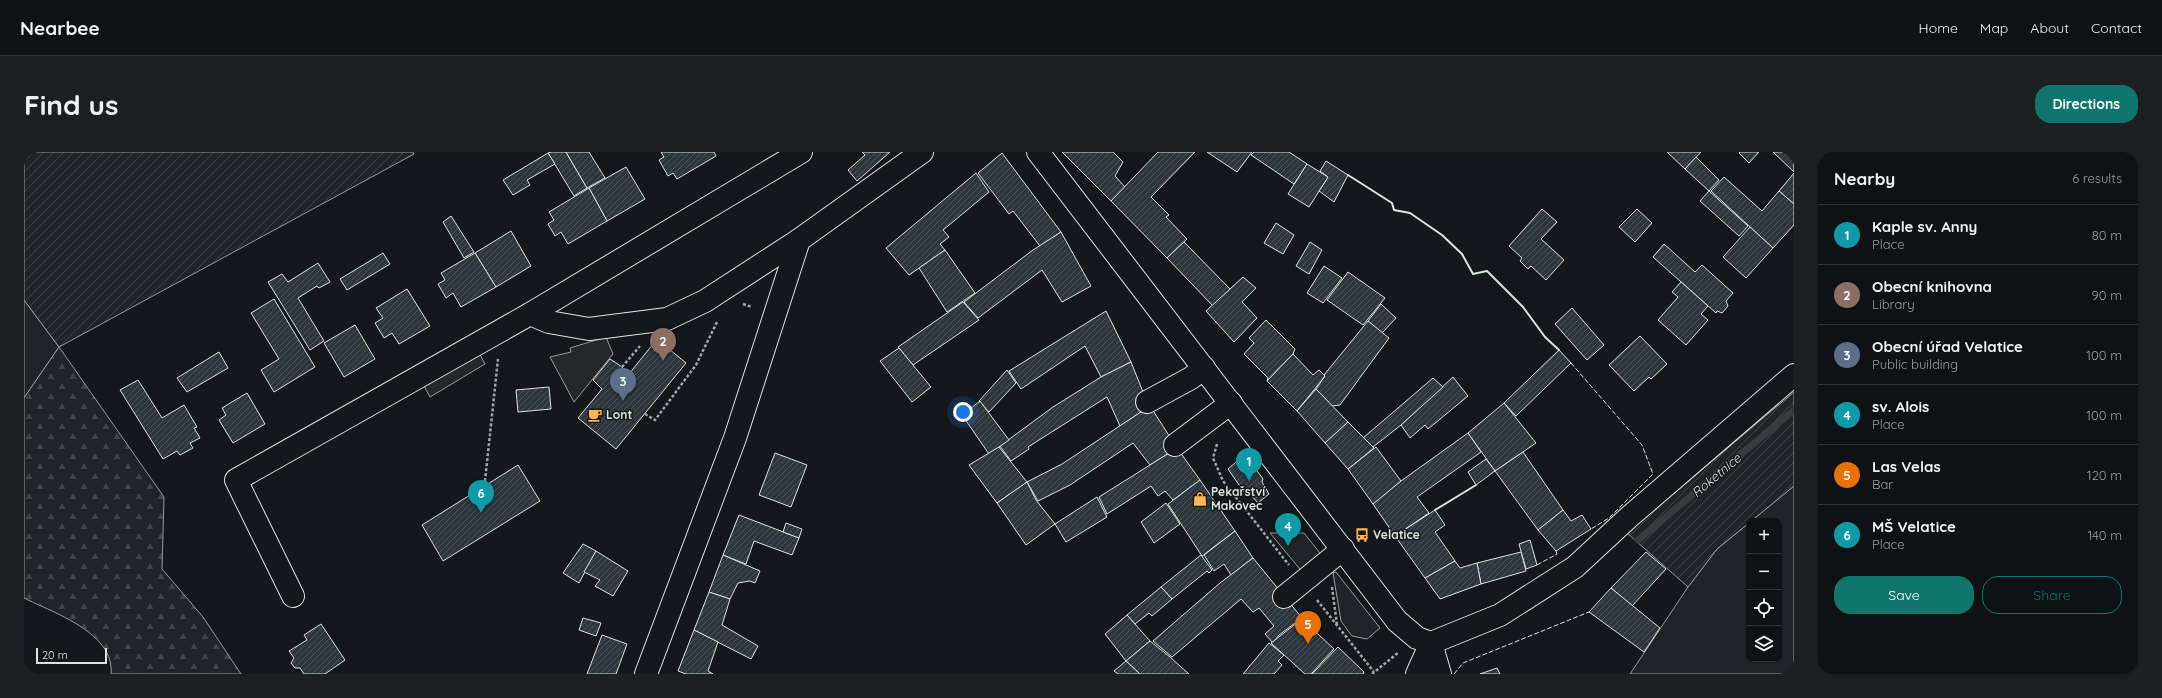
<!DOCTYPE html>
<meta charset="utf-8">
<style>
:root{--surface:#0f1215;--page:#1d2022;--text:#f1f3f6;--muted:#9b9ea0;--line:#2f3234;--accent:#0f766e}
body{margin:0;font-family:Quicksand,sans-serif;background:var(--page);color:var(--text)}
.controls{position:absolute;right:12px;bottom:12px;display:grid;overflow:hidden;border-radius:8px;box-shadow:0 1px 3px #0004}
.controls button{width:36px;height:36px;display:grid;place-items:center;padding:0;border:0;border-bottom:1px solid var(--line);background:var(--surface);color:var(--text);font:20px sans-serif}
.scale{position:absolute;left:12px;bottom:10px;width:71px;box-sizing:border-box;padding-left:4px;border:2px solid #d8e6dc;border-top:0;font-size:11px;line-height:14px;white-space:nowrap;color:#d8e6dc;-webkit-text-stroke:3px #14181c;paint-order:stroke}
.you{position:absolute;left:939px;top:260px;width:14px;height:14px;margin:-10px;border:3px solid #fff;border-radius:50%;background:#1a73e8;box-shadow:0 0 0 6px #1a73e833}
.badge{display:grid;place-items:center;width:26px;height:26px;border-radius:50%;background:var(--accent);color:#fff;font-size:13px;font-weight:700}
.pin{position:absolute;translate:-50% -33px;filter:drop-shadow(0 1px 2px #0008)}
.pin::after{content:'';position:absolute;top:21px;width:14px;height:12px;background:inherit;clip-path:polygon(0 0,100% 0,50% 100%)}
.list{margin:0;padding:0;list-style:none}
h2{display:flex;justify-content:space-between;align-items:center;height:52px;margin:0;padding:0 16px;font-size:17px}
h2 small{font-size:13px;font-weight:400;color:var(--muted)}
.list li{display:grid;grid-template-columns:26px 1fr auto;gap:12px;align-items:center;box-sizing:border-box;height:60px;padding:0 16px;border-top:1px solid var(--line)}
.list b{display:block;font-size:15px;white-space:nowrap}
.list p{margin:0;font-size:13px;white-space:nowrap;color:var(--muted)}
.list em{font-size:13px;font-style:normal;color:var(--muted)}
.actions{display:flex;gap:8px;padding:12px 16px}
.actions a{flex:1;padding:9px 0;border:1px solid var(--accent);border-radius:16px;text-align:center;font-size:14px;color:var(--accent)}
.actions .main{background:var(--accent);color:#fff}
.icon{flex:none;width:22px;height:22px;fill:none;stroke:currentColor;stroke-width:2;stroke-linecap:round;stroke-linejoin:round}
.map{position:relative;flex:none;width:1770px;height:522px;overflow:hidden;border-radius:16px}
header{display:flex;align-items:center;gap:24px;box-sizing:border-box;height:56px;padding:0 20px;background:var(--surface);border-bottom:1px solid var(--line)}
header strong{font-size:19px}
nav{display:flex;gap:22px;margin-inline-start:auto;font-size:14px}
.intro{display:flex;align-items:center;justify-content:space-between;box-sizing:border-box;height:96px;padding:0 24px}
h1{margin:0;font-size:28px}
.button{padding:10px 18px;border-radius:16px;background:var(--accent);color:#fff;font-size:14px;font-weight:700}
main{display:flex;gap:24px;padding:0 24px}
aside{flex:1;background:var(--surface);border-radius:16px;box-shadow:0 1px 3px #0004}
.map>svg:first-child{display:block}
.green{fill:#202428;stroke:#939e99}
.forest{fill:url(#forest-firs);stroke:#939e99}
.garden{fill:url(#garden-furrows);stroke:#939e99}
.parking{fill:#24282b;stroke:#939e99}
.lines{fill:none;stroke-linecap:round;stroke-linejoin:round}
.stream{stroke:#363b3e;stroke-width:7}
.building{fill:url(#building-hatch);stroke:#d8e6dc}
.minor-casing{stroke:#d8e6dc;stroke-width:24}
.path{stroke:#9da8a2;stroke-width:2.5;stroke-dasharray:3 2;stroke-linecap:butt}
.minor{stroke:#14181c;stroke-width:22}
.fence{stroke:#d8e6dc;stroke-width:1;stroke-dasharray:5 2;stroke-linecap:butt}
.wall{stroke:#d8e6dc;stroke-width:2}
.labels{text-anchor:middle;stroke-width:3;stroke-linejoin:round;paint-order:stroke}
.poi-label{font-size:12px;font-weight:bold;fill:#d8e6dc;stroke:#14181c;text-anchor:start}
.water-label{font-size:13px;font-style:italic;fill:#d8e6dc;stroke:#14181c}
</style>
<header>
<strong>Nearbee</strong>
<nav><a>Home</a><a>Map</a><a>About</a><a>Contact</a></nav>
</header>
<div class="intro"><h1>Find us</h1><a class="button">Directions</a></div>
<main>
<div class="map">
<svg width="1770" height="522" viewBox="0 0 1770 522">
<defs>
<pattern id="forest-firs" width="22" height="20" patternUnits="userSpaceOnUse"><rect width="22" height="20" fill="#202428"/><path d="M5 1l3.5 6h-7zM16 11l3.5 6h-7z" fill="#404447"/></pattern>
<pattern id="garden-furrows" width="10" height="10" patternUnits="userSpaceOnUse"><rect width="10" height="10" fill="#202428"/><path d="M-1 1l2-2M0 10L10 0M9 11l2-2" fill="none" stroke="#404447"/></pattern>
<pattern id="building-hatch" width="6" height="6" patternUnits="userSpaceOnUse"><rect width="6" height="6" fill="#2c363c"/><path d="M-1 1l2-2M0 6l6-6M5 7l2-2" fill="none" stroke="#4a5358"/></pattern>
</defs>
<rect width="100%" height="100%" fill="#14181c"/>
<!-- green -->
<g class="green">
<polygon points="0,148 35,195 0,246"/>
<polygon points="1770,334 1770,522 1606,522 1664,435 1693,397 1725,371 1725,507 1755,507 1755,369 1727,369"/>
<polygon points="1246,381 1280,381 1299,405 1280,422"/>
<polygon points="1312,420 1356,476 1343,487 1328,484 1317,469 1309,421"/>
</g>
<!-- forest -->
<path class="forest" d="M35,195L140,345L138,417L179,465L217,522H87C91,481 30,461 0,446V246Z"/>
<!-- garden -->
<g class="garden">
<polygon points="0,0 389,0 390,2 35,195 0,148"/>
<polygon points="1770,240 1770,334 1693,397 1664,435 1603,381"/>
</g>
<!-- parking -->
<g class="parking">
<polygon points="582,185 589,202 550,250 526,205 547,200 546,196"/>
<polygon points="451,193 461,212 406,245 395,225"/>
</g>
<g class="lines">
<!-- stream -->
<polyline class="stream" points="1614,388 1770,258"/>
</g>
<!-- building -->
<g class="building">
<polygon points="527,0 542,0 563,36 550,44 524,1"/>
<polygon points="542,0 565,0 581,26 563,36"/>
<polygon points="637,0 690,0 692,4 653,27 649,21 644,24 635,8 640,5"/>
<polygon points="838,0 866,0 833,29 824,18 841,3"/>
<polygon points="1038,0 1089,0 1099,10 1091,24 1101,35 1087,49"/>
<polygon points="1134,0 1171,0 1127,45 1145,63 1142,65 1163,87 1143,106 1087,49"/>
<polygon points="1183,0 1228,0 1213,20"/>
<polygon points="1230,0 1265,0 1283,12 1270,32 1227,3"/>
<polygon points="1643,0 1677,0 1661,17"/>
<polygon points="1716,0 1735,0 1725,11 1715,1"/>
<polygon points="1749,0 1769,0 1770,20"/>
<polygon points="524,1 531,12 503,28 506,33 489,43 479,28"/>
<polygon points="978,1 1037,80 1016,94 989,59 985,62 954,21"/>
<polygon points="1672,5 1695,28 1685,39 1661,17"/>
<polygon points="1302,9 1324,23 1310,50 1295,39 1304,25 1296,19"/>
<polygon points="1283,12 1304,25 1285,55 1264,42"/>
<polygon points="602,15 621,47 583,69 565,36"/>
<polygon points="952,21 965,40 919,78 925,85 916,92 921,98 885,123 862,96"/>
<polygon points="1770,21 1770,52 1755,39"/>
<polygon points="1700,25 1738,59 1755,39 1770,52 1770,73 1749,96 1687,39"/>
<polygon points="565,36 583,69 544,92 537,80 531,84 524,72 530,68 525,60"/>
<polygon points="1685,39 1724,74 1715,84 1676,49"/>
<polygon points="1518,57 1533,70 1517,87 1540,108 1522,128 1507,114 1504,117 1496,109 1498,106 1485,94"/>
<polygon points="1613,57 1628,71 1611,90 1595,75"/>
<polygon points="427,64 450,100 440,106 419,70"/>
<polygon points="1252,71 1270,83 1259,102 1240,91"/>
<polygon points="1726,75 1749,96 1722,126 1699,105"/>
<polygon points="487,79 507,114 472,135 451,101"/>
<polygon points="1037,80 1067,134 1038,150 1018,118 954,166 940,150 1009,98"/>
<polygon points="1160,90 1206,137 1189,154 1143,106"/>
<polygon points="1286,90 1298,98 1285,122 1272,114"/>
<polygon points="1640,92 1671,120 1678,113 1709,141 1702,149 1704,154 1698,161 1693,159 1692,161 1629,105"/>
<polygon points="921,98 951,141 923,160 895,116"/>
<polygon points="359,101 366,112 323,138 316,127"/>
<polygon points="451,101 472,135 437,155 429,141 422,146 414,132 421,128 417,121"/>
<polygon points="294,111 306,130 295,136 293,134 274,146 300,189 286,198 244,130 258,122 264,130"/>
<polygon points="1300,114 1318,126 1299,151 1283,141"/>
<polygon points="1324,120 1361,146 1339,173 1303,148"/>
<polygon points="1219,125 1232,136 1218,150 1233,166 1210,190 1182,159"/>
<polygon points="1657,130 1684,154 1677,162 1684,168 1662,193 1634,168 1654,145 1648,140"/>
<polygon points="383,137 406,174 375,192 368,181 360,186 351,171 359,166 352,156"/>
<polygon points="250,147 291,215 250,240 237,218 255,207 227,161"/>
<polygon points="939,150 955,168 889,213 874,195"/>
<polygon points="1357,152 1372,166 1358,181 1344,169"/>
<polygon points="1548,156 1580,193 1563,208 1531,172"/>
<polygon points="1082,159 1107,210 1077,225 1061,194 997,237 985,219"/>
<polygon points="1242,168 1271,197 1269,202 1243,229 1244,226 1220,202 1230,191 1225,186"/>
<polygon points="1344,169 1365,186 1316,253 1308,254 1292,237 1301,224 1300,223"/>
<polygon points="331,173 351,207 320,225 300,191"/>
<polygon points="1616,184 1643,212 1627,227 1625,225 1610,239 1585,213"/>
<polygon points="633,187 662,211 592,297 554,266 578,237 569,228 586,207 598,215 605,222"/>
<polygon points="875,196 907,235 888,250 856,209"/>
<polygon points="1535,198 1547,211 1492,264 1480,251"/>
<polygon points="195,200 204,216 163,240 153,226"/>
<polygon points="1269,202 1289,223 1295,218 1301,224 1273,259 1243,229"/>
<polygon points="1107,210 1125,255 1096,274 1083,245 1004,295 1005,297 987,309 976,294 1029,255 1077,225"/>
<polygon points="983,218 992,231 965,260 955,249"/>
<polygon points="1429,225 1444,244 1404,277 1401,273 1386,286 1377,273"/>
<polygon points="1409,226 1419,235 1377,273 1349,295 1339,286"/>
<polygon points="114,228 138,266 160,253 173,275 170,276 176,286 166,291 169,296 156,303 153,299 139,307 96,238"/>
<polygon points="525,235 527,257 494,260 492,238"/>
<polygon points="1292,237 1324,270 1301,291 1273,259"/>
<polygon points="223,241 241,272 209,291 195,268 202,263 198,256"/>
<polygon points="956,249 985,288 965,302 938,263"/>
<polygon points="1480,251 1512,291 1471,319 1444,281"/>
<polygon points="1126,254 1153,296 1126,313 1109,291 1046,333 1014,349 1003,330 1038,312"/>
<polygon points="1324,270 1350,296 1324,317 1301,291"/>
<polygon points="1444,281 1457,300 1393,345 1405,361 1371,384 1349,352 1363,339"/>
<polygon points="975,295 1003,330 973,351 945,313"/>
<polygon points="1352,295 1377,329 1349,352 1324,317"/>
<polygon points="1153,296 1176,328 1149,348 1141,339 1134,344 1127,334 1083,362 1075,345"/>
<polygon points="1499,300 1539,358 1514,378 1471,319"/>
<polygon points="751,301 783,313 767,355 735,343"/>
<polygon points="1218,305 1223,311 1226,309 1239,327 1238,330 1245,342 1234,351 1226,342 1222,343 1204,317"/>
<polygon points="1462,307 1471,319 1452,333 1444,320"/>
<polygon points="494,313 516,349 419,409 398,373"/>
<polygon points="1176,328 1211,379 1178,404 1144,352"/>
<polygon points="1003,330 1012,348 1031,372 1002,393 973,351"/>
<polygon points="1073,345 1083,365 1042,390 1031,372"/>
<polygon points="1142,351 1156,372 1130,391 1117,370"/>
<polygon points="1411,358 1421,373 1411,380 1431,409 1401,426 1371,384"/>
<polygon points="1539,358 1547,369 1558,363 1567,377 1532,399 1514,378"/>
<polygon points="715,363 775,386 768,403 730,389 722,412 699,403"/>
<polygon points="762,371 778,377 775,386 759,380"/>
<polygon points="1211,379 1229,406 1207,423 1200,412 1190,419 1180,403"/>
<polygon points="1506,388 1513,413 1502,417 1495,392"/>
<polygon points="559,392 572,399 555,431 539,421"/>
<polygon points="572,399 604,419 589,444 571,434 576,428 560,420"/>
<polygon points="1497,400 1502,419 1457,432 1453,411"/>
<polygon points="1622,400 1642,417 1608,454 1587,436"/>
<polygon points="699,403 736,419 731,431 726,429 714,431 706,447 685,440"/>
<polygon points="1177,403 1188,418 1185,421 1183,419 1148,447 1137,435"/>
<polygon points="1229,406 1278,466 1255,483 1249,491 1241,482 1250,474 1235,456 1229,460 1217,447 1148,505 1129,489 1196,431"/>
<polygon points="1431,409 1436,416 1453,411 1457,432 1416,447 1401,426"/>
<polygon points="1137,435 1148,447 1128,464 1125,461 1111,472 1103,463"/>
<polygon points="1587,436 1636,476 1620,500 1565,460"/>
<polygon points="685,440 706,447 698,473 734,494 727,507 670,478"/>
<polygon points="1103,463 1126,489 1102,509 1081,482"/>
<polygon points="559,466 577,471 572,484 555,478"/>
<polygon points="1278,467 1310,497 1287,522 1281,522 1247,491"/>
<polygon points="297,472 321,508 301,522 280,522 276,516 271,516 267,511 270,506 265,499 283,488 280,483"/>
<polygon points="670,478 694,490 684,519 689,522 662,522 654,519"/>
<polygon points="578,483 603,492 592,522 563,522"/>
<polygon points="1126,489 1146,505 1165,522 1116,522 1102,509"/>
<polygon points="1245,491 1260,503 1254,509 1258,513 1250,522 1219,522"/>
<polygon points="1314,495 1340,520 1339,522 1288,522"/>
<polygon points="1102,509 1116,522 1094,522 1090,519"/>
<polygon points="1473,516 1476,522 1456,522"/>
</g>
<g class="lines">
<defs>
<g id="minor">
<polyline points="1014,0 1373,469 1393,486 1407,491 1476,463 1551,415 1605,365 1770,223"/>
<polyline points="506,162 525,170 565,177 643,167 681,149 775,88"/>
<polyline points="1123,250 1167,226 1180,216"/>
<polyline points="1151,293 1207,251"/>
<polyline points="269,444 212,328 506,162 777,0"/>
<polyline points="1260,445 1319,397"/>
<polyline points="1407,491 1416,522"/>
<polyline points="622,522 711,286 775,88 898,0"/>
<polyline points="1393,522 1407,491"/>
</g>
</defs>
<!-- minor casing -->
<use href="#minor" class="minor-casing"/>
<!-- path -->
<g class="path">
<polyline points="719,152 728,155"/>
<polyline points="598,215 616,194"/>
<polyline points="621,262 631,268 672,213 693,170"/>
<polyline points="1193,292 1189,306 1199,329 1265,413"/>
<polyline points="461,329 474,207"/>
<polyline points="1308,435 1313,473"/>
<polyline points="1293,448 1350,520"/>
<polyline points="1348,522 1375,500"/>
</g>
<!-- minor -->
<use href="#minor" class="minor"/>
<!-- fence -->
<g class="fence">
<polyline points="1547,211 1618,293 1629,322 1585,366 1567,377"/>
<polyline points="1513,413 1533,402 1532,399"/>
<polyline points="1430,522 1439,511 1565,460"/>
</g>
<!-- wall -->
<g class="wall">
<polyline points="1324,23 1368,51 1370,58 1386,61 1418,83 1438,102 1449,122 1463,119 1499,155 1521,185 1535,198"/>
<polyline points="1411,358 1452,333"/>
</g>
</g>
<!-- icons -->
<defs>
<symbol id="cafe-bare" viewBox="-9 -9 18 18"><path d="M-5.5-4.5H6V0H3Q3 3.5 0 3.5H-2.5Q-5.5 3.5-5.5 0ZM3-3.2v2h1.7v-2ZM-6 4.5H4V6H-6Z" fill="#ffb74d" stroke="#14181c" stroke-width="2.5" paint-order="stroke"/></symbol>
<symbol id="shop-bare" viewBox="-9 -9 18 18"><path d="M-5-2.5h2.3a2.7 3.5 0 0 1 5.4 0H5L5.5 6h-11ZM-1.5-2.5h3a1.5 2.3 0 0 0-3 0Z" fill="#ffb74d" stroke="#14181c" stroke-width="2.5" paint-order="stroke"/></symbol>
<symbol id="bus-bare" viewBox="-9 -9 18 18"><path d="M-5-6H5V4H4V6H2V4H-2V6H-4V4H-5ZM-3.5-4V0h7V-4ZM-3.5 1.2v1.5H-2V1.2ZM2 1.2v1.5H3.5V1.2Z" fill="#ffb74d" stroke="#14181c" stroke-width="2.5" paint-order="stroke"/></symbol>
</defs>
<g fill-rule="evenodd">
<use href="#cafe-bare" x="561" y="253" width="20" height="20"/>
<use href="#shop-bare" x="1166" y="337" width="20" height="20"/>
<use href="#bus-bare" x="1328" y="373" width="20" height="20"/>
</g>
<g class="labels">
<!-- poi labels -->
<g class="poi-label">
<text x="582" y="267">Lont</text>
<text x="1187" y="344">Pekařství<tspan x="1187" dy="14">Makovec</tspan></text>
<text x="1349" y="387">Velatice</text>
</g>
<!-- water labels -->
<g class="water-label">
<text transform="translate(1692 323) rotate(-40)" y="5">Roketnice</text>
</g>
</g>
</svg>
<div class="controls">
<button>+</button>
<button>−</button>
<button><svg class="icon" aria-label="locate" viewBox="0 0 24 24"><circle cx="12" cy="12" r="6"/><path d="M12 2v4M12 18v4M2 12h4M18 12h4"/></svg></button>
<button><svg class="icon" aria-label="layers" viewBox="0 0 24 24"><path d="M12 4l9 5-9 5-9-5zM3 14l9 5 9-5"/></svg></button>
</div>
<div class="scale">20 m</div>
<div class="you"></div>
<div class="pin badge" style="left:1225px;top:329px;background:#0f9aa8">1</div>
<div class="pin badge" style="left:639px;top:209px;background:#8d6e63">2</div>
<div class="pin badge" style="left:599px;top:249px;background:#5c6f8a">3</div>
<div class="pin badge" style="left:1264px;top:394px;background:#0f9aa8">4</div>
<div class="pin badge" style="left:1284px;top:492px;background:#e8710a">5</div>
<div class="pin badge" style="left:457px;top:361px;background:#0f9aa8">6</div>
</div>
<aside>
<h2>Nearby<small>6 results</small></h2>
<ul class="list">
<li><span class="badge" style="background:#0f9aa8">1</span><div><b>Kaple sv. Anny</b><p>Place</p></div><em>80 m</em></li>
<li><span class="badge" style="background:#8d6e63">2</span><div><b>Obecní knihovna</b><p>Library</p></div><em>90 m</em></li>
<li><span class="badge" style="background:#5c6f8a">3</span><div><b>Obecní úřad Velatice</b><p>Public building</p></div><em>100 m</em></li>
<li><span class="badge" style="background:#0f9aa8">4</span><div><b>sv. Alois</b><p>Place</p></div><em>100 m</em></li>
<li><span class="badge" style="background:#e8710a">5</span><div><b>Las Velas</b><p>Bar</p></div><em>120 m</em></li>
<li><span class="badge" style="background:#0f9aa8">6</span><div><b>MŠ Velatice</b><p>Place</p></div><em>140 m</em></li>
</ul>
<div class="actions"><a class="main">Save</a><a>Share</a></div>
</aside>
</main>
